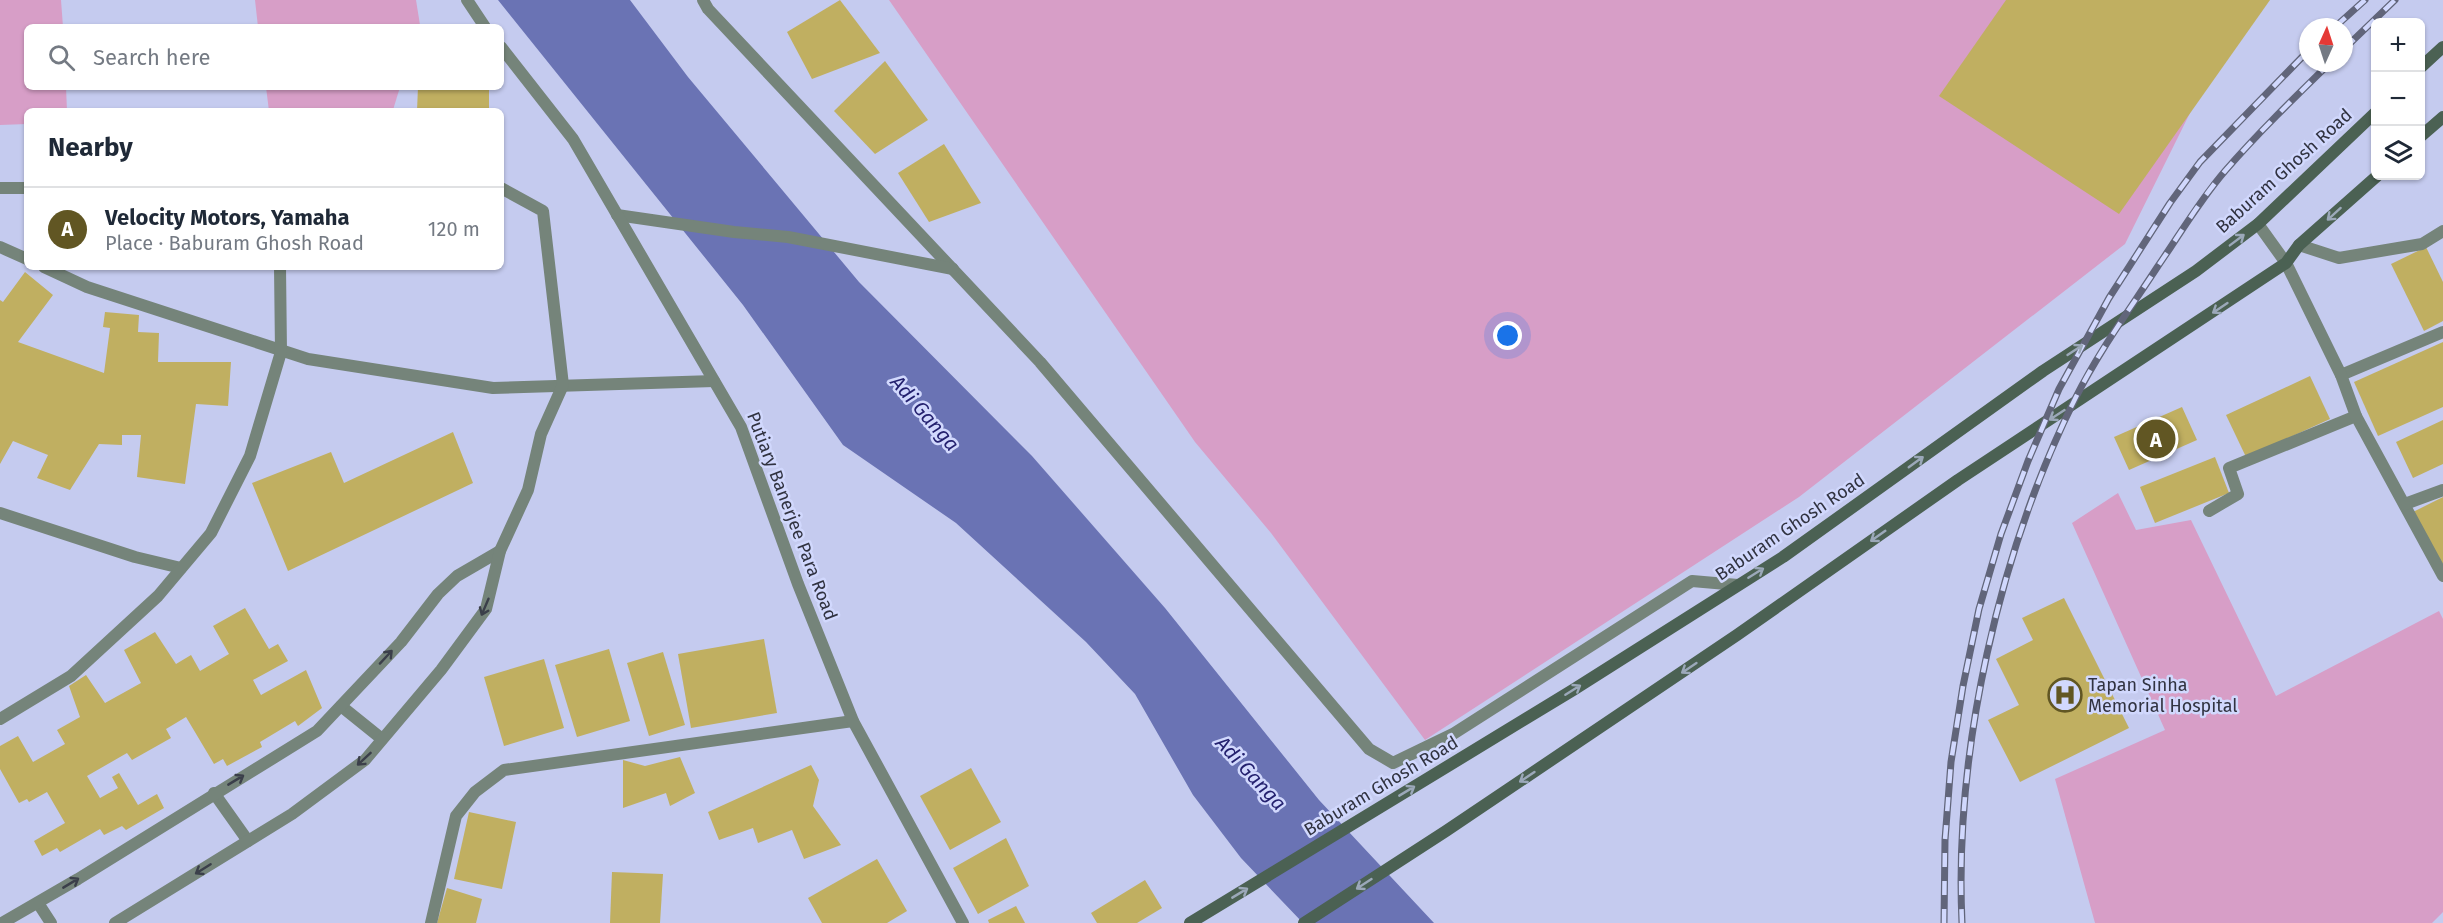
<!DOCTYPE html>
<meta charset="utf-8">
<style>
:root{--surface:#fff;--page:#f2f2f3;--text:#1f2937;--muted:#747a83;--line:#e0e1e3;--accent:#615623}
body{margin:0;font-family:"Fira Sans",sans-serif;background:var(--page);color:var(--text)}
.controls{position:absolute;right:18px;top:18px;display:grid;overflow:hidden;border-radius:9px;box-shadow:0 2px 4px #0004}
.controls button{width:54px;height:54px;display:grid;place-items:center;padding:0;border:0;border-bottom:2px solid var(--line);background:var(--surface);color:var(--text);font:30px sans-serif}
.compass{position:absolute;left:2299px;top:18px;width:54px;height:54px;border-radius:50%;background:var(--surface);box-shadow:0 2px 4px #0004;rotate:3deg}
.you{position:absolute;left:1508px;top:336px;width:21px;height:21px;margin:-15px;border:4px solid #fff;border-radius:50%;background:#1a73e8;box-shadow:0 0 0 9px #1a73e833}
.badge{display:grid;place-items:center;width:39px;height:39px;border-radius:50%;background:var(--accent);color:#fff;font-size:20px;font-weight:700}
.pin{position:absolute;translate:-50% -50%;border:3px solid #fff;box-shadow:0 2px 6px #0006}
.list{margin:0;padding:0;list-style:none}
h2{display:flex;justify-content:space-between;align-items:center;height:78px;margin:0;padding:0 24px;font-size:26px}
h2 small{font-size:20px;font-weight:400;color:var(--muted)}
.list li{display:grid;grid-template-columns:39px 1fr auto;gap:18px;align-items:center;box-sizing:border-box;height:84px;padding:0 24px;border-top:2px solid var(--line)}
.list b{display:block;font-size:22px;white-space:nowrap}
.list p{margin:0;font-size:20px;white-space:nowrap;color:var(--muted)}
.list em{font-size:20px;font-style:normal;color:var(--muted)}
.icon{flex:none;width:33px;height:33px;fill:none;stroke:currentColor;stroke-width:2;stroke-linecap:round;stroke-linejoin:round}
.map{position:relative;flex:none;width:2443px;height:923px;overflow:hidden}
.search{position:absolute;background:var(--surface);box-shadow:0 2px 4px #0004;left:24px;top:24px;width:480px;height:66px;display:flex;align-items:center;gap:15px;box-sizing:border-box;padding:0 21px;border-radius:9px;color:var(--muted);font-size:22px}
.panel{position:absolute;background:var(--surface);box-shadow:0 2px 4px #0004;left:24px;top:108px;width:480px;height:162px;border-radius:9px}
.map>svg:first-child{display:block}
.green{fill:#d79ec7}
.water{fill:#6a73b4}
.building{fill:#c0af61}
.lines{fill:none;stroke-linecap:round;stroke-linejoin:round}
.service{stroke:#75847a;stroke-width:12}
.minor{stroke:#75847a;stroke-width:12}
.tertiary{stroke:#75847a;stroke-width:12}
.secondary{stroke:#4b6153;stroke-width:12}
.rail-casing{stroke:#61657a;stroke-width:7}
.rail{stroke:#d1d8fd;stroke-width:4.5;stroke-dasharray:14;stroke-linecap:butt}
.oneway{stroke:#9ba8b9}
.oneway2{stroke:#3b3f4a}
.labels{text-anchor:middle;stroke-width:5;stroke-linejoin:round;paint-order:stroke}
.street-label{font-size:18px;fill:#313341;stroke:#d1d8fd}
.poi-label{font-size:18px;fill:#313341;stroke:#d1d8fd;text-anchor:start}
.water-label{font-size:20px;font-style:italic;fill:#24216f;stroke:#d1d8fd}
</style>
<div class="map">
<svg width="2443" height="923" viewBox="0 0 2443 923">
<rect width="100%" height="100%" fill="#c5cbef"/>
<!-- green -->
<g class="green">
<polygon points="0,0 61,0 63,27 27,27 27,87 66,87 67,111 27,111 27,124 0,125"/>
<polygon points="255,0 416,0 420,25 420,27 258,27"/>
<polygon points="889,0 2246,0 2125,244 1799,497 1425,740 1271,533 1195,442"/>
<polygon points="266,87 400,87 393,110 269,111"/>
<polygon points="2118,493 2136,530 2191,520 2276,696 2439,611 2443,619 2443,912 2432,923 2095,923 2055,779 2165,730 2072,523"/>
</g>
<!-- water -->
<polygon class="water" points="498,0 630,0 688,77 859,282 1032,456 1165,608 1319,800 1434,923 1303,923 1241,858 1193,795 1135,694 1086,642 956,523 843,445 743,305"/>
<!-- building -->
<g class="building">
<polygon points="840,0 880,53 812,79 787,32"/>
<polygon points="2006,0 2270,0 2119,214 1939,96"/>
<polygon points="885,61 928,120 875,154 834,111"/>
<polygon points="418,87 489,87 489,111 417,111"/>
<polygon points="944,144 981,203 929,222 898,173"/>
<polygon points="2426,247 2443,282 2443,321 2424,331 2391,264"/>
<polygon points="25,272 53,295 18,342 104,373 110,328 103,327 105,312 139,315 138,332 159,333 158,362 231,362 228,406 196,404 185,484 137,477 141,435 122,435 122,445 99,444 70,490 37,478 48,455 13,441 0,464 0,300 3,302"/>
<polygon points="2443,342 2443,407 2378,436 2354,382"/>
<polygon points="2310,376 2330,419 2246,457 2226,415"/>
<polygon points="2182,407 2197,440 2129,470 2114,437"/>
<polygon points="2443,420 2443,464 2413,478 2396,442"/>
<polygon points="453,432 473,483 288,571 252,483 331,452 344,483"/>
<polygon points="2215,457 2229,493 2155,523 2140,487"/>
<polygon points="2443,497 2443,563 2439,565 2413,512"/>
<polygon points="2064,598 2129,728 2020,782 1988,720 2019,705 1996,659 2033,640 2022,618"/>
<polygon points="245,608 269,649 278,644 288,661 253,680 261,695 306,670 322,708 298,726 295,721 260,742 262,747 227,766 223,759 214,764 186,717 166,729 171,738 132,760 127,753 87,776 100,798 118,788 112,777 119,773 138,805 157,794 164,808 126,830 122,826 104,835 100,829 60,852 57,848 42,856 34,841 65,823 47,792 29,802 27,799 19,803 0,769 0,746 18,736 33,762 65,744 57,730 80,717 69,686 86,675 105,703 141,683 124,650 155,632 176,664 191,655 200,671 229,654 213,626"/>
<polygon points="764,639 777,713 691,728 678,654"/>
<polygon points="609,649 630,721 577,737 555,665"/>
<polygon points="663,652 685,725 649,736 627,663"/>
<polygon points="544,659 564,728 504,746 484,677"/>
<polygon points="680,757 695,793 670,806 666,793 623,808 623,760 645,766"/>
<polygon points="811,765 819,780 813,806 841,845 804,859 792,830 758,843 753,828 719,840 708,812"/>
<polygon points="971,768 1001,822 950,850 920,796"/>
<polygon points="469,812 516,822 502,889 454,879"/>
<polygon points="1006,838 1029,886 978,914 953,868"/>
<polygon points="877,859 907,911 887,923 822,923 808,898"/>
<polygon points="612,872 663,874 660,923 610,923"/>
<polygon points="1145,880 1162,908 1137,923 1097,923 1091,913"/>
<polygon points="447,888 482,899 476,923 437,923"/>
<polygon points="1016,906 1025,923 989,923 988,920"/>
</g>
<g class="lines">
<!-- service -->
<g class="service">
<polyline points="0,188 27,188"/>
<polyline points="0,247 27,259"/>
<polyline points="44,267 87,287 308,359 493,388 714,381"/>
<polyline points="2341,375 2443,332"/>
<polyline points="2209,511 2238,494 2229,468 2356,416"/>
<polyline points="0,513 135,557 181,568"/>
<polyline points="341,706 382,739"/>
<polyline points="0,719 71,676 158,596 211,533 250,456 281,352 280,267"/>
<polyline points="214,793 248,841"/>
<polyline points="38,903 51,923"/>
<polyline points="2,923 78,879 317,731 401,642 438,594 457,576 500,551"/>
<polyline points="115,923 292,814 365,760 441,670 486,609 500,551 528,490 541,434 563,385 543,211 501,188"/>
</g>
<!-- minor -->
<g class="minor">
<polyline points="703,0 708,9 1040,362 1369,749 1393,763 1453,734 1692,581 1738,585"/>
<polyline points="617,215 734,232 788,237 953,269"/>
<polyline points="2258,224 2286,263 2341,375 2356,416 2443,576"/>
<polyline points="2299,245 2339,258 2422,244 2443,231"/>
<polyline points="2405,504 2443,490"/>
<polyline points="431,923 456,816 475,792 504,770 853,721"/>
</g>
<!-- tertiary -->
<g class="tertiary">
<polyline points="467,0 485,27"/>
<polyline points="501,47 573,139 741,427 798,584 853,721 963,923"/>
</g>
<!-- secondary -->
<g class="secondary">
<polyline points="2420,68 2443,47"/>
<polyline points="2420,137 2443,117"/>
<polyline points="1190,923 1573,690 1783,557 2043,371 2196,271 2258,224 2376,112"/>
<polyline points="1304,923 1446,831 1737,635 1958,480 2286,263 2299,245 2377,176"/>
</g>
<defs>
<g id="rail">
<polyline points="2335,27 2365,0"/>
<polyline points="2344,49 2395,0"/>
<polyline points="1944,923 1945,840 1951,762 1963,686 1979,609 2001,534 2028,461 2059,389 2109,298 2170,203 2200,162 2308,51"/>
<path d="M1962,923C1954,751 1999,551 2076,397C2099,351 2130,309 2158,266C2180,234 2200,200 2225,171C2258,133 2294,98 2330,63"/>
</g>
</defs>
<!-- rail casing -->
<use href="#rail" class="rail-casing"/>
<!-- rail -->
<use href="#rail" class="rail"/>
</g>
<!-- one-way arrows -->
<defs><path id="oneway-shaft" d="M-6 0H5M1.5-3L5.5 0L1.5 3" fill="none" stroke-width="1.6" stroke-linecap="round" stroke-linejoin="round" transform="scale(1.5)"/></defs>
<g class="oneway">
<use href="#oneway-shaft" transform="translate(2334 214) rotate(138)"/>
<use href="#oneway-shaft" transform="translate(2237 240) rotate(-37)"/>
<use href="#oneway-shaft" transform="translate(2220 308) rotate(146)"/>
<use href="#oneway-shaft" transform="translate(2075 350) rotate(-33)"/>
<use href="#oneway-shaft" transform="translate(2057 415) rotate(147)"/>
<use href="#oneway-shaft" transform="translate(1916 462) rotate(-36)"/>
<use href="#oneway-shaft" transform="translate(1878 536) rotate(145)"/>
<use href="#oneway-shaft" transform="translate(1756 573) rotate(-32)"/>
<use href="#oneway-shaft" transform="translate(1689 668) rotate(146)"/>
<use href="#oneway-shaft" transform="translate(1573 690) rotate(-32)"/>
<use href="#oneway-shaft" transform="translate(1527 777) rotate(146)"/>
<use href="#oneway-shaft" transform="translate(1407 791) rotate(-31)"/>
<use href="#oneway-shaft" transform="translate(1364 884) rotate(147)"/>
<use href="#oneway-shaft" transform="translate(1240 893) rotate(-31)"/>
</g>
<g class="oneway2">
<use href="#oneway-shaft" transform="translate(485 607) rotate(113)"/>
<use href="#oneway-shaft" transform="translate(386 657) rotate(-47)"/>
<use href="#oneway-shaft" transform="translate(364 759) rotate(137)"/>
<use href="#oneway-shaft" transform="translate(236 780) rotate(-31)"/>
<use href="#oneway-shaft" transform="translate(203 869) rotate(148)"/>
<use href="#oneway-shaft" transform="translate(71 883) rotate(-31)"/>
</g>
<!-- icons -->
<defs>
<symbol id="hospital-ring" viewBox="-11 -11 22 22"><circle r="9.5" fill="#d1d8fd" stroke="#615623" stroke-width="1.5"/><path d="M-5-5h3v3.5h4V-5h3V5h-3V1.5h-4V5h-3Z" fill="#615623"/></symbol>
</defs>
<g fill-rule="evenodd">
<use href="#hospital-ring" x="2046" y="676" width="38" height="38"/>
</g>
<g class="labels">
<!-- street labels -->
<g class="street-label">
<text transform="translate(2284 171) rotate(-42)" y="6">Baburam Ghosh Road</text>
<text transform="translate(792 516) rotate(69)" y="6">Putiary Banerjee Para Road</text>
<text transform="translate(1790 527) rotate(-34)" y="6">Baburam Ghosh Road</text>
<text transform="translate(1381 786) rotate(-31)" y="6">Baburam Ghosh Road</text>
</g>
<!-- poi labels -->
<g class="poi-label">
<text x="2088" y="691">Tapan Sinha<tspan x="2088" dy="21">Memorial Hospital</tspan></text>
</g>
<!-- water labels -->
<g class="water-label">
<text transform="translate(925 413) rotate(49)" y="7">Adi Ganga</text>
<text transform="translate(1251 773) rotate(47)" y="7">Adi Ganga</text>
</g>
</g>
</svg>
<div class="controls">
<button>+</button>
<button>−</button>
<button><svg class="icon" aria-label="layers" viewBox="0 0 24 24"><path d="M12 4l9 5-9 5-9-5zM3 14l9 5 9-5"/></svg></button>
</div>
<svg class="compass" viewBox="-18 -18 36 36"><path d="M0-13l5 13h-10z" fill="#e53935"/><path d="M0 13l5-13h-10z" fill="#747a83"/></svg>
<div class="you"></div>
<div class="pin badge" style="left:2156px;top:439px">A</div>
<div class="search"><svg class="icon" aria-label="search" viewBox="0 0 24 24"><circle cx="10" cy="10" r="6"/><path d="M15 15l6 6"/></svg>Search here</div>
<section class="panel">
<h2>Nearby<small></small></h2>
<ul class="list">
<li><span class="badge">A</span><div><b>Velocity Motors, Yamaha</b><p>Place · Baburam Ghosh Road</p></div><em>120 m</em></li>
</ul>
</section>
</div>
